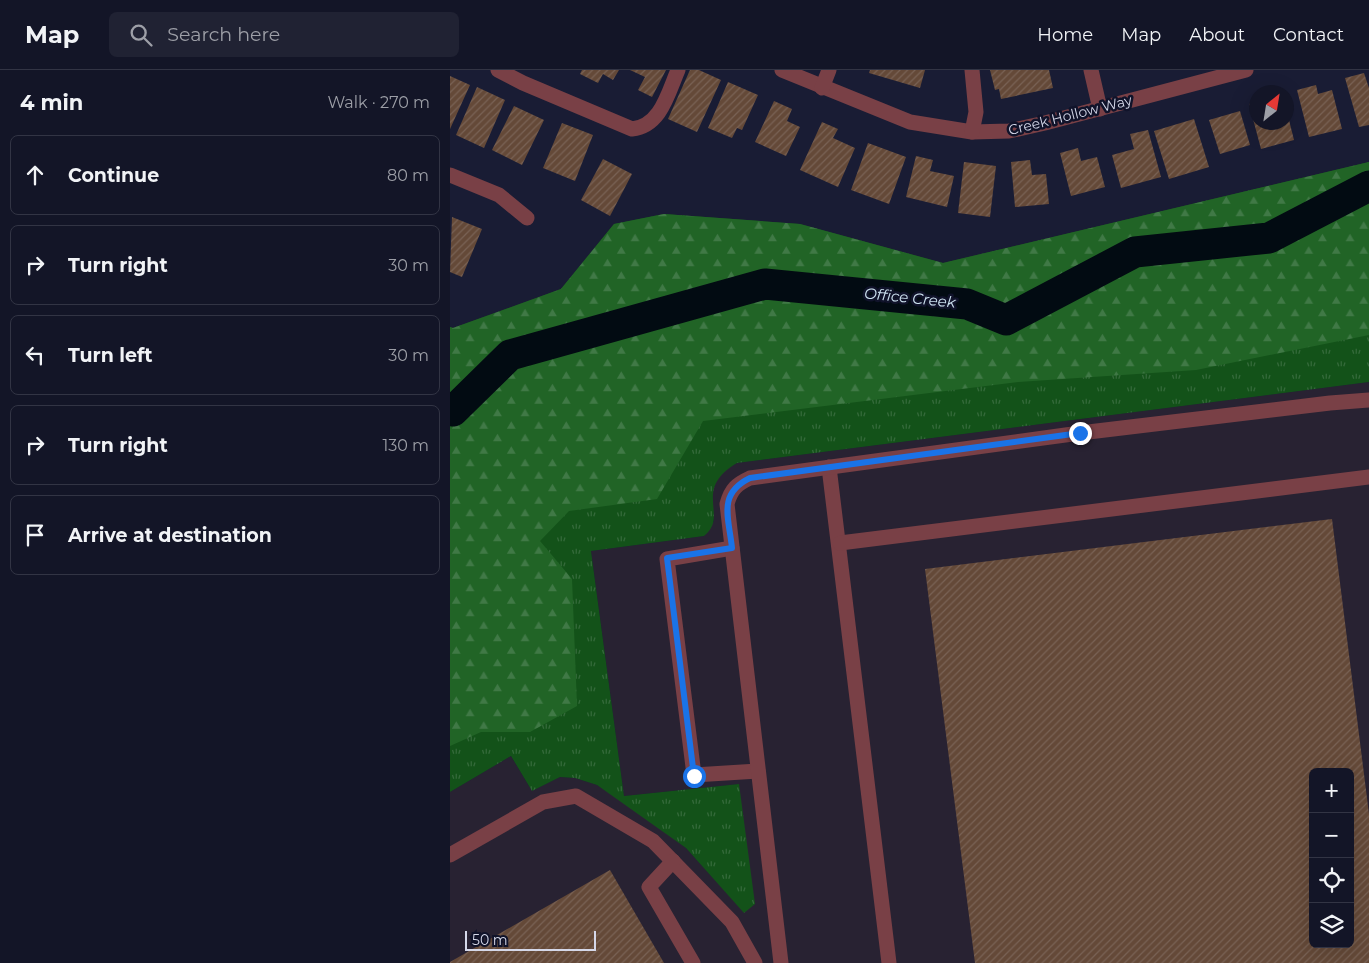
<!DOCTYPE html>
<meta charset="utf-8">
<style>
:root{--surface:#131527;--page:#202233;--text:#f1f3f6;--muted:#9d9fa7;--line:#323444}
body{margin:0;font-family:Montserrat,sans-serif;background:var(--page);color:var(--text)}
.controls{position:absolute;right:15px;bottom:15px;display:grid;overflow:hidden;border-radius:8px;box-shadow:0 5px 20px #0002}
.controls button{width:45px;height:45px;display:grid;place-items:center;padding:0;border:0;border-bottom:1px solid var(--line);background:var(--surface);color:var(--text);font:25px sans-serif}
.compass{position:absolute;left:799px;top:15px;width:45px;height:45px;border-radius:50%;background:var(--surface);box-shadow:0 5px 20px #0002;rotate:30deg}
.scale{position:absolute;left:15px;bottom:12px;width:131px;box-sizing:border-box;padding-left:5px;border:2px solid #d5d8e9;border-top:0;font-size:14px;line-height:18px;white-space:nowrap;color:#d5d8e9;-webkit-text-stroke:4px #10132a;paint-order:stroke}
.stop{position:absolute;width:15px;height:15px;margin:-11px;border:4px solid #1a73e8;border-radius:50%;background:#fff}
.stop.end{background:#1a73e8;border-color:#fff;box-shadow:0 1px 5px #0008}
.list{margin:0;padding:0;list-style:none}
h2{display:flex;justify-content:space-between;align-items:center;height:65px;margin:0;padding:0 20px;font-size:21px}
h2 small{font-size:16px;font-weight:400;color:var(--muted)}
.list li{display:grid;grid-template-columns:32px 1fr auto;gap:15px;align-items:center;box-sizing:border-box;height:80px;margin:0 10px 10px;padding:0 10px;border:1px solid var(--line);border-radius:8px}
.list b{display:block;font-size:19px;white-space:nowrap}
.list em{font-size:16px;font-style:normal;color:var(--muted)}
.icon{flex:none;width:28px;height:28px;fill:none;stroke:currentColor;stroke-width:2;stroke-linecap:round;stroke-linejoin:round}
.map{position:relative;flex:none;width:919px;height:893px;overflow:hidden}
header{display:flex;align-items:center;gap:30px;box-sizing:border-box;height:70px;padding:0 25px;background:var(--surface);border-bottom:1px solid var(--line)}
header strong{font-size:24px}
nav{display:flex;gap:28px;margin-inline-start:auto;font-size:18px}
.search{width:350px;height:45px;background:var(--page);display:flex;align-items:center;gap:12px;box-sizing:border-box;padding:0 18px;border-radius:8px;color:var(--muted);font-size:19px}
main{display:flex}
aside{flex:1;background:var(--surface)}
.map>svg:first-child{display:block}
.commercial{fill:#282232;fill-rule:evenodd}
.grass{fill:url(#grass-tufts)}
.forest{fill:url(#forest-firs)}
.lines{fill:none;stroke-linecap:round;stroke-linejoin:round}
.river{stroke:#020b12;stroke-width:31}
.building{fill:url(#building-hatch);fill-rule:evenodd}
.minor{stroke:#794046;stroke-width:15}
.route{stroke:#1a73e8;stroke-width:6}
.labels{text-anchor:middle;stroke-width:5;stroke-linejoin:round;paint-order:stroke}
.street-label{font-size:14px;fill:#d5d8e9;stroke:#10132a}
.water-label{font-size:15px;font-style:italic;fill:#cee3f1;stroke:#10132a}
</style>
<header>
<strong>Map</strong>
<div class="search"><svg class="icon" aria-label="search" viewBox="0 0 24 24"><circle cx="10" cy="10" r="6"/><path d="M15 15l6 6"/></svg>Search here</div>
<nav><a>Home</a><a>Map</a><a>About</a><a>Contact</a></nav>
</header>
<main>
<aside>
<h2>4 min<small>Walk · 270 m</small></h2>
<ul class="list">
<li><svg class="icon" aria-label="ahead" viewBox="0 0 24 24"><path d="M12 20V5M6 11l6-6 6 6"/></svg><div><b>Continue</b></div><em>80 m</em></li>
<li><svg class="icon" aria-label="right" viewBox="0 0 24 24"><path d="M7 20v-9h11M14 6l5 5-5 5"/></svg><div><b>Turn right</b></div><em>30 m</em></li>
<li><svg class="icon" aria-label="left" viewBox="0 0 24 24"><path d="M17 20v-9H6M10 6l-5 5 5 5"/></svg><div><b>Turn left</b></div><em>30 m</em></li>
<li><svg class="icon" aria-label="right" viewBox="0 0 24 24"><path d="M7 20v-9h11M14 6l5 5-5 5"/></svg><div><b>Turn right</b></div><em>130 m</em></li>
<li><svg class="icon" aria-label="arrive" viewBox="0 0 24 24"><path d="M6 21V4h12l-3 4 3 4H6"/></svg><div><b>Arrive at destination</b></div></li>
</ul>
</aside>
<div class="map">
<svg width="919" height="893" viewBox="0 0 919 893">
<defs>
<pattern id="grass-tufts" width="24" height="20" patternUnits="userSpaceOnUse" patternTransform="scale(1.25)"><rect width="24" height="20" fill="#135219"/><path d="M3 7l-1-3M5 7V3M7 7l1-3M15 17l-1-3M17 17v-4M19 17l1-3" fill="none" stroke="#346a3a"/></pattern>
<pattern id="forest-firs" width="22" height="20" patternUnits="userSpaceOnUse" patternTransform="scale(1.25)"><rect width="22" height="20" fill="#216426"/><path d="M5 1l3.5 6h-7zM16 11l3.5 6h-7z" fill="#407946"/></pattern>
<pattern id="building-hatch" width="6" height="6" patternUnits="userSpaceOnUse" patternTransform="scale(1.25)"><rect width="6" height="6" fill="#644938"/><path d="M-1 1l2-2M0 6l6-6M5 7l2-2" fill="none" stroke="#796255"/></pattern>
</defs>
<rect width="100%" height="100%" fill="#191c34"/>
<!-- commercial -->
<path class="commercial" d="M919,312V893H0V722L61,686L82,721L110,707L125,708L147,715L180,736L236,778L294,842L289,714L174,726L141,481L254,466L264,451L262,425L265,414L271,402L287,393ZM863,702H900V874H863Z"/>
<!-- grass -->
<path class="grass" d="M919,92V312L287,393C241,420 280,446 254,466L141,481L174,726L289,714L305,834L294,843L236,778L147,715L125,708L110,707L82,721L61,686L0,722V257L3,258L111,219L164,154L214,144L350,154L493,193Z"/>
<!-- forest -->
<polygon class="forest" points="919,92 919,265 746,300 568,312 253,351 207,429 119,441 90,471 122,509 127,636 80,662 31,662 0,676 0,257 3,258 111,219 164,154 214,144 350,154 493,193"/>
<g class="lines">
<!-- river -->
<polyline class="river" points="0,339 3,341 60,285 315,214 517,234 556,250 685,182 819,168 919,116"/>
</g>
<!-- building -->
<g class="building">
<polygon points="132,0 169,0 163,10 153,4 148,13 130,4"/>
<polygon points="180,0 216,0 202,27 188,20 195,7"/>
<polygon points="240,0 249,0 271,10 247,62 218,49"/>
<polygon points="420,0 475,0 470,18 419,3"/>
<polygon points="540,0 599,0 603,18 551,29 549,19 545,20"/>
<polygon points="914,3 919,18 919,55 909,57 895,8"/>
<polygon points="0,6 20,15 0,59"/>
<polygon points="278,12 308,25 292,60 287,58 282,68 258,58"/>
<polygon points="866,15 868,24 882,20 892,59 859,67 847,20"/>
<polygon points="27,17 55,30 34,78 6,65"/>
<polygon points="324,31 342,39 337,51 350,57 336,86 305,72"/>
<polygon points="806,32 806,52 836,52 837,42 844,70 811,79 799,34"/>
<polygon points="64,36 94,50 72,95 42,80"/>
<polygon points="790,41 800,75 770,84 759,50"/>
<polygon points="744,49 759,97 719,109 704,61"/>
<polygon points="372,52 388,59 383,68 405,78 388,117 350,100"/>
<polygon points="112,53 143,65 125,111 93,98"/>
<polygon points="698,60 711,107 671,118 662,85 684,79 680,64"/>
<polygon points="418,73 456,87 439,134 401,120"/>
<polygon points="628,78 631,91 647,87 655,117 621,126 610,83"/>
<polygon points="466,86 483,90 480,101 504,106 497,137 456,127"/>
<polygon points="153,89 182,104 160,146 131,130"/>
<polygon points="580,90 582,105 596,104 599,134 565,137 561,92"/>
<polygon points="514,92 546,96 540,147 508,143"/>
<polygon points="2,147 32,159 12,207 0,202"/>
<path d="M882,449L919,744V893H525L475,499ZM863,702H900V874H863Z"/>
<polygon points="160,800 214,893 0,893 0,892"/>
</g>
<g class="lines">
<!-- minor -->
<g class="minor">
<path d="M48,0L73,13L182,59C211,56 218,23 228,0"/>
<polyline points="332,0 460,52 522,62 559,61 595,53 796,0"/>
<polyline points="641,0 650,39"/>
<polyline points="372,18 379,0"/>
<polyline points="522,62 526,42 522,0"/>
<polyline points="0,105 49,125 77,148"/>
<polyline points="379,397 439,893"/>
<polyline points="390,473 919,407"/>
<polyline points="282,478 217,489 244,705 308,701"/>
<polyline points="0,785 93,732 126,726 203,771 282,852 305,893"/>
<polyline points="223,791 199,817 243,893"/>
<path d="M331,893L277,434C281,419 287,414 300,408L630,363L880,333L919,330"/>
</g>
</g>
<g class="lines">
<!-- route -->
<path class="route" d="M244,706L217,488L282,478C279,448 267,424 300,408L630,363"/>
</g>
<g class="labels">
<!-- street labels -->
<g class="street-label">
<text transform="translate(620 45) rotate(-14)" y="5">Creek Hollow Way</text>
</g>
<!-- water labels -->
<g class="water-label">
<text transform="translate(460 228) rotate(6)" y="5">Office Creek</text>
</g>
</g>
</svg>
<div class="controls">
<button>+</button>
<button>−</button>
<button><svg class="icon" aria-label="locate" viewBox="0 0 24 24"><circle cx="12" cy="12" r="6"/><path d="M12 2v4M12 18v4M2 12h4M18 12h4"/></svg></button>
<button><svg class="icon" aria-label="layers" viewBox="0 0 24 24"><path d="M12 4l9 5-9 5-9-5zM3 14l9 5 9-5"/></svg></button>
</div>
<svg class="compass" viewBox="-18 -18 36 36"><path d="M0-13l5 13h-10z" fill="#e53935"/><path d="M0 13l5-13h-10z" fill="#9d9fa7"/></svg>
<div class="scale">50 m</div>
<div class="stop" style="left:244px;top:706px"></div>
<div class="stop end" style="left:630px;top:363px"></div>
</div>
</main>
